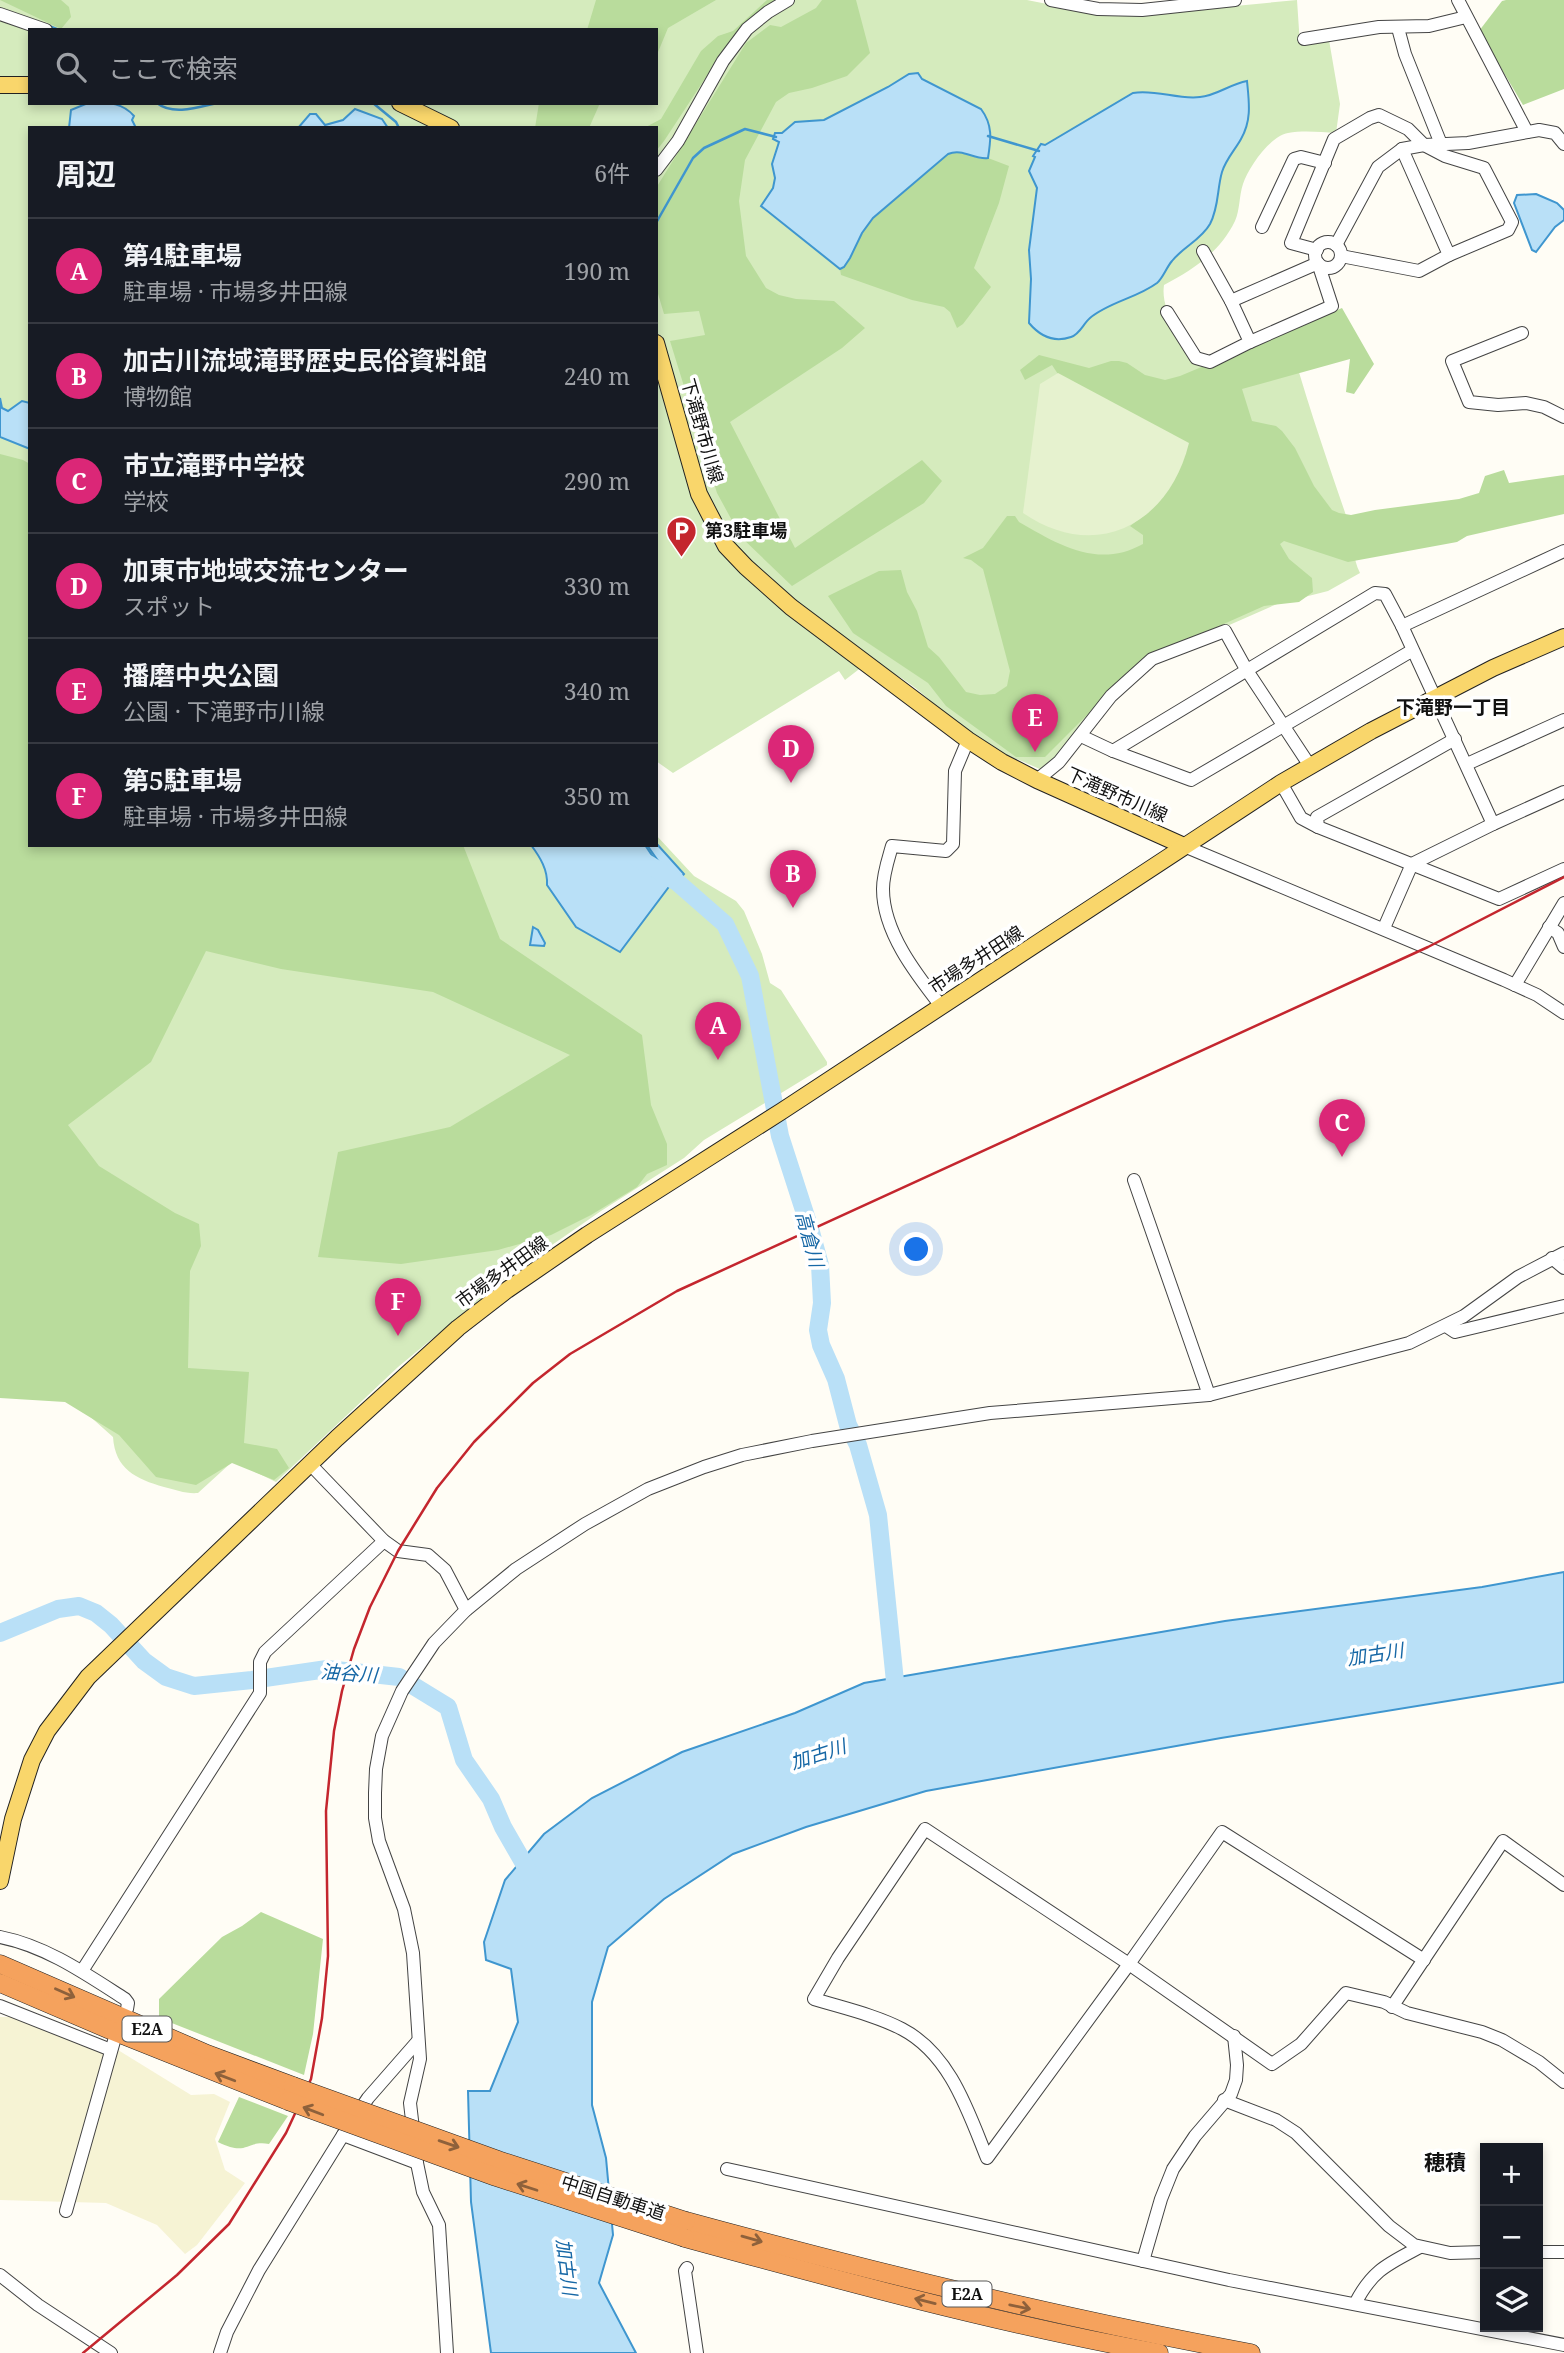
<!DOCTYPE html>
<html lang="ja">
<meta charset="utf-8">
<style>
:root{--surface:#171b24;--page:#242831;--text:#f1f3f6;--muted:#9ea1a6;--line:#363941;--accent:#db2777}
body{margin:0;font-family:"Noto Serif","Noto Sans JP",serif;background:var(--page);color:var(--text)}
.controls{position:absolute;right:21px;bottom:21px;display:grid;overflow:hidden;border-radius:0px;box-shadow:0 4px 10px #0003}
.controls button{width:63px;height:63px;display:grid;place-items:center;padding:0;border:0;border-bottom:2px solid var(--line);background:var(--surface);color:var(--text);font:35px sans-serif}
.you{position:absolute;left:917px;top:1250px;width:24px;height:24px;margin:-18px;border:5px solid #fff;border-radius:50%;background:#1a73e8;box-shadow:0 0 0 10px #1a73e833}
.badge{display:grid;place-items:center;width:46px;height:46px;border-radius:50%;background:var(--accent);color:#fff;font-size:23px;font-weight:700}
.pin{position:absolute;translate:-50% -58px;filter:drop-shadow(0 2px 4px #0008)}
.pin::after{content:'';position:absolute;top:37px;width:24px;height:21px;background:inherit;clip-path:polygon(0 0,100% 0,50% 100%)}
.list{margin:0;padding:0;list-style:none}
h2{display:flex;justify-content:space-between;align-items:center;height:91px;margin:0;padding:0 28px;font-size:30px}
h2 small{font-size:23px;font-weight:400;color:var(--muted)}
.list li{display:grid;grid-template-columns:46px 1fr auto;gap:21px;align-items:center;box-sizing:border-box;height:105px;padding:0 28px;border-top:2px solid var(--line)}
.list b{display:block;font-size:26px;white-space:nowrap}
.list p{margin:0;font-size:23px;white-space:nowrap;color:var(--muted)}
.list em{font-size:23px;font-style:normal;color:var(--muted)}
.icon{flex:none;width:38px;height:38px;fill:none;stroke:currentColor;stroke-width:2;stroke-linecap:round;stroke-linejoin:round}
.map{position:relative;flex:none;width:1564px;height:2353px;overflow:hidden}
.search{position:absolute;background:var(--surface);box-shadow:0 4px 10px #0003;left:28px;top:28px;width:630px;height:77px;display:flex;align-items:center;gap:18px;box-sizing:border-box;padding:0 24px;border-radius:0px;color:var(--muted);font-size:26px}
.panel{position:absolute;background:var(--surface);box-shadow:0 4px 10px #0003;left:28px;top:126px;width:630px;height:721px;border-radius:0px}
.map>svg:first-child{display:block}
.farmland{fill:#f6f3d4}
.green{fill:#d5ebbd;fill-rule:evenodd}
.forest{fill:#b9dc9c}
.pitch{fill:#e6f2cf}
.water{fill:#b9e0f7;stroke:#3f96cf;stroke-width:2}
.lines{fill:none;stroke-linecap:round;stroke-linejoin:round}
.stream{stroke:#3f96cf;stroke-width:2.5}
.river{stroke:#b9e0f7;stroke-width:18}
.minor-casing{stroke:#444;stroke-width:14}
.major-casing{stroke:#222;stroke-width:18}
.highway-casing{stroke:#222;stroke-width:19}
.minor{stroke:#fff;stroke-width:12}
.major{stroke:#f9d66b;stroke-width:16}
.highway{stroke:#f5a25d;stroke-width:18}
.rail{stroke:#c4262e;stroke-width:2.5}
.highway-bridge-casing{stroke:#222;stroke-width:19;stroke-linecap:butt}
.highway-bridge{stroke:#f5a25d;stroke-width:18}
.oneway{stroke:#8e613b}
.labels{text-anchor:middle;stroke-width:7;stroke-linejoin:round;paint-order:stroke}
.shield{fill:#fff;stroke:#585858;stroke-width:2}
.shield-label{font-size:16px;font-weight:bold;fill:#111}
.street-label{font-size:18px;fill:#111;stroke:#fff}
.poi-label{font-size:18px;font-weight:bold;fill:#111;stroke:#fff;text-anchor:start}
.neighbourhood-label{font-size:19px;font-weight:bold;fill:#111;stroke:#fff}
.water-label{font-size:19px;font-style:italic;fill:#1768a6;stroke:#fff}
.quarter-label{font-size:21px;font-weight:bold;fill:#111;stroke:#fff}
</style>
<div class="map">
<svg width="1564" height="2353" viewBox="0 0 1564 2353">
<rect width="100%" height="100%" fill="#fffdf5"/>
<!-- farmland -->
<polygon class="farmland" points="0,2017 16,2017 114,2057 118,2050 191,2095 214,2094 230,2102 215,2139 225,2170 245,2183 197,2245 185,2254 157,2225 106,2203 0,2200"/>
<!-- green -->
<path class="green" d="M0,0H1027L1057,6L1141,15L1297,0L1300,45L1329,40L1340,104L1336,133C1321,132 1303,130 1288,133C1270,136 1248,168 1243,184C1239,196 1240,210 1235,221C1220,252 1194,269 1164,285C1160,312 1183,337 1196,359L1210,362L1286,326C1304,394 1327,460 1350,527C1355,543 1352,558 1360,573L1328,591L1277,604L1152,659L1081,736L1042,770C1023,761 1001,754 983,743C939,718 921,678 867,663L845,680L839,671L673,773L656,761V128H30V845H656V835L694,876L736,901L744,911L762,954L770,983L781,990L827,1062V1065L704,1140L684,1158L601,1211L513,1272L398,1367L276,1482L233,1461L198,1493C186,1494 176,1490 164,1487C136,1479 115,1469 113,1437L85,1412L53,1391L0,1386ZM30,30H656V103H30Z"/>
<!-- forest -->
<g class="forest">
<polygon points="0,0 61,0 69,7 71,17 61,29"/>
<polygon points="596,0 716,0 668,28 656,57 656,30 587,30"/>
<polygon points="767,0 775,0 727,45 664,141 656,151 656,128 644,128 661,119 701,51 718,36 733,31"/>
<polygon points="822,0 856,0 870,53 847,76 812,88 789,93 776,102 745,160 739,201 746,256 766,288 779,295 796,299 834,301 865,328 842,348 730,422 795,548 922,460 942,481 924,503 792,586 741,537 717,493 670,341 705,335 699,311 664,314 656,287 656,188 746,43 770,25 781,27 816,8"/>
<polygon points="1506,0 1564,0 1564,89 1523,105 1479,31 1502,1"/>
<polygon points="539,103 600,103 589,128 535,128"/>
<polygon points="955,151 981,159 988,158 1009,166 999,203 974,268 991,287 963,324 957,328 950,312 944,307 912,300 841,275 840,269 844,267 850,258 862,233 873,218 948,154"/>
<path d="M1342,308L1374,364L1354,394L1346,392L1350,359L1242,389L1252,421L1276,426L1282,431L1295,448L1314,486L1332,510L1339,513L1351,515L1375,510L1459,499L1479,493L1485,476L1504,470L1509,483L1564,475V514L1467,536L1457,542L1348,562L1284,541L1280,544L1289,559L1312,578L1313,592L1299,602L1264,606L1141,661L1045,757H1016L946,706L928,683L853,633L828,596L879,571L901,570L907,592L917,611L928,647L939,657L966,692L980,695L995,694L1007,686L1010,671L983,569L971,560L963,558L983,548L1007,516H1015L1019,522C1059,545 1098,569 1143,544V535L1130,526L1149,512L1052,365L1025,380L1020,370L1039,355L1089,368L1111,361H1119L1127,363L1145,375L1165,380L1180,376Z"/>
<polygon points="0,454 23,460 30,464 30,845 463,845 500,939 642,1035 651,1105 667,1144 667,1165 647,1174 637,1187 591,1215 551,1235 498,1250 401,1264 318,1257 338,1152 450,1127 570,1055 433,992 281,969 206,951 151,1062 68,1125 99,1166 175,1213 199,1224 201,1246 190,1271 188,1368 249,1372 244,1443 277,1449 289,1468 274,1480 232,1463 196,1485 156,1477 119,1435 65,1402 0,1398"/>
<polygon points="261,1912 323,1939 313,2034 304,2075 159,2018 159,1999 222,1937 242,1926"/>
<path d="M239,2097L288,2116L269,2144C245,2140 248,2157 218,2142Z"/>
</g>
<!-- pitch -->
<path class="pitch" d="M1058,373L1189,443C1169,524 1096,563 1023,513L1040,384Z"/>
<!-- water -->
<g class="water">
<path d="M918,73L922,79L981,109C993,125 991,139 988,158C974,160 963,148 948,154L873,218L862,233L850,258L844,267L840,269L761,206L773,188L775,178L772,164L779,142L773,139L775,133H782L795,122L824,120L888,87L909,74Z"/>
<path d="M1247,81C1249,102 1252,120 1241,139C1235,150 1226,159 1222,172C1217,189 1219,207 1210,224C1201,240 1183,247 1172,261C1166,268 1163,278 1157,283C1137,298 1109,302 1090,318C1083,324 1080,334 1071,337C1054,343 1040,336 1029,323L1031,279L1029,250L1037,188L1029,171L1035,157L1033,156L1041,144L1045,145L1133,93C1156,89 1178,100 1200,97C1216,96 1230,84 1247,81Z"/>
<path d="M88,103C106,103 121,101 134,116L132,120L136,128H69L71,110Z"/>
<polygon points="355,109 382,119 388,128 298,128 310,114 316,114 325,125 343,120"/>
<polygon points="1536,194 1557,203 1564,210 1564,220 1555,227 1536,252 1532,250 1514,203 1517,195"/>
<polygon points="0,398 2,408 8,411 22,401 30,403 30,449 0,437"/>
<polygon points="656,843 684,874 675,885 647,845 656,845"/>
<path d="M531,845H645L671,884L620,952L576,927L547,885C548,870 540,857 531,845Z"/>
<polygon points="533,927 538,930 545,943 544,946 530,945"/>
<polygon points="1564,1572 1564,1682 1221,1738 926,1791 806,1827 733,1854 664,1899 608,1947 592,2002 592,2105 606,2158 613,2235 599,2283 636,2353 491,2353 471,2202 468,2091 490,2091 518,2022 511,1969 486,1960 484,1942 505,1880 544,1834 592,1798 682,1752 795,1713 864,1683 1225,1621 1482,1587"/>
</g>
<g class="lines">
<!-- stream -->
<g class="stream">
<polyline points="49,26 59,30"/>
<path d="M157,103C173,116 199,107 217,103"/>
<polyline points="373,103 396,122 399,128"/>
<polyline points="988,136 1039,151"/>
<polyline points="656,223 693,158 704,148 745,129 776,137"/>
</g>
<!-- river -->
<g class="river">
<polyline points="617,845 677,882 725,924 750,976 780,1136 811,1232 820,1265 822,1303 818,1330 821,1345 836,1379 848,1425 858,1445 878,1515 897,1701"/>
<polyline points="0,1633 58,1609 79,1606 96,1613 111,1625 144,1661 166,1677 194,1686 252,1680 327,1669 399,1677 448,1707 464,1760 491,1799 503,1827 534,1881"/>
</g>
<defs>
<g id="minor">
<polyline points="1051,0 1098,9 1142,10 1235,0"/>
<polyline points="1458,0 1527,132"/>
<polyline points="0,14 46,30"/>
<polyline points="1398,28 1405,54 1441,144"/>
<polyline points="1304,39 1379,27 1429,26 1466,17"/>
<polyline points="656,170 678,141 723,61 747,29 768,12 788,0"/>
<polyline points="1262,227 1294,159 1301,157 1325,163"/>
<circle cx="1328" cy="255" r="13"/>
<polyline points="1336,245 1378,167 1402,149 1424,145 1468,143 1539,130 1555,133 1564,144"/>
<polyline points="1317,250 1291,243 1334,139 1370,118 1379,115 1408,129 1424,145 1445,156 1484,168 1512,222 1508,230 1449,255"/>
<polyline points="1341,256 1419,271 1449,255 1402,149"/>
<polyline points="1231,301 1318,263 1332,306 1250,342"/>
<polyline points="1167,312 1196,358 1210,362 1250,342 1231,301 1203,251"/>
<polyline points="1522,333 1452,361 1469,402 1498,405 1526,403 1544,407 1564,417"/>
<polyline points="1402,626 1564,551"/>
<polyline points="1413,650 1191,780 1113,751 1375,593 1385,594 1402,626 1493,824"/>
<polyline points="1081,736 1113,751"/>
<polyline points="1455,739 1317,817 1318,827 1499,899 1564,869"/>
<polyline points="1467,764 1564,720"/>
<polyline points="1037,780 1059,762 1111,696 1152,659 1225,631 1246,669 1310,766"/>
<polyline points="1281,783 1301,818 1318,827"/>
<polyline points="1184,846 1504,980 1537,995 1564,1013"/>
<polyline points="1549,927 1558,933 1564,947"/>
<polyline points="1384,928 1412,864 1493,824 1564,792"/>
<polyline points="1515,985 1564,903"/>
<path d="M941,1006C916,974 883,932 883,889C883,874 888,860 892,846L946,851L953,844L955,771L968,740"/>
<polyline points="1134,1180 1209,1395"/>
<polyline points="1552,1258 1564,1268"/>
<polyline points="1446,1326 1455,1332 1564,1306"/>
<polyline points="310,1464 384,1541 398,1551 428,1555 445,1570 466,1610"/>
<path d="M925,1829L1129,1964L987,2158C968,2111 950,2054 902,2029C875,2015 843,2008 814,1999L838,1958Z"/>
<path d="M0,1937C46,1946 86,1974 125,1999L128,2003L127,2009"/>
<polyline points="1424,1960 1222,1832 1129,1964 1272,2064 1301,2044 1346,1993 1384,2002 1407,2013 1482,2032 1502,2040 1539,2062 1564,2082"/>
<polyline points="82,1971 260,1693 260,1662 265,1652 384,1541"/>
<polyline points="0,2006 111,2050"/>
<polyline points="1392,2007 1503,1841 1564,1885"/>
<polyline points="1224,2100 1276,2120 1296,2133 1389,2226 1414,2245 1450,2253 1485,2252"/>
<polyline points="343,2135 417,2163"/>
<polyline points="727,2169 1229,2280 1564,2345"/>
<polyline points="66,2211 114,2041"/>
<polyline points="1538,2252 1564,2252"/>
<polyline points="1143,2261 1161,2199 1173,2169 1195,2136 1231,2094 1236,2080 1237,2065 1234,2036"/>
<polyline points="687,2268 685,2271 697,2353"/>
<polyline points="0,2275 38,2305 111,2353"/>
<path d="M1355,2304C1372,2270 1388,2264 1420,2247"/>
<polyline points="220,2353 227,2332 259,2270 343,2135 368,2098 417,2042"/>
<polyline points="447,2353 439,2225 423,2192 417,2163 410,2103 420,2059 413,1953 404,1909 379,1841 375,1818 375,1793 376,1769 382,1736 402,1691 434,1643 466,1610 516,1569 585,1524 648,1489 704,1467 742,1455 812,1441 990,1413 1209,1395 1409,1343 1464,1316 1518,1277 1564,1253"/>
</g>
<g id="major">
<polyline points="0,85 30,85"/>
<polyline points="400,103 451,128"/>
<polyline points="656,343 699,494 726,546 746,567 791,607 968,740 1002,762 1037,780 1184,846"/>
<polyline points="0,1881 13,1819 32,1760 47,1731 88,1677 337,1438 458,1328 507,1290 587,1235 782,1111 1281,783 1371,731 1493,668 1564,637"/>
</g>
<g id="highway">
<polyline points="0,1964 207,2054 293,2086"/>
<polyline points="0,1983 110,2030 288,2101"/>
<path d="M686,2221C873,2272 1060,2318 1251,2353"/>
<path d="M685,2238C842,2281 999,2324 1159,2353"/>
</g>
</defs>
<!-- minor casing -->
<use href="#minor" class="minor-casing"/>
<!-- major casing -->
<use href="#major" class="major-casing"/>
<!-- highway casing -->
<use href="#highway" class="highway-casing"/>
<!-- minor -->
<use href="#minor" class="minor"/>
<!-- major -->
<use href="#major" class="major"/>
<!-- highway -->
<use href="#highway" class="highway"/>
<!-- rail -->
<polyline class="rail" points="83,2353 177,2275 229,2224 286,2133 311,2079 322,2018 328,1956 326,1811 334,1731 342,1691 354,1649 370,1607 398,1551 437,1488 474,1442 533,1383 570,1354 677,1291 1428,947 1564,877"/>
<defs>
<g id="highway-bridge">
<polyline points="293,2086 498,2160 686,2221"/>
<polyline points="288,2101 496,2177 685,2238"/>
</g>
</defs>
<!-- highway-bridge casing -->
<use href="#highway-bridge" class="highway-bridge-casing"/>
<!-- highway-bridge -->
<use href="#highway-bridge" class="highway-bridge"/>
</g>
<!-- one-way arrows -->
<defs><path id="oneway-shaft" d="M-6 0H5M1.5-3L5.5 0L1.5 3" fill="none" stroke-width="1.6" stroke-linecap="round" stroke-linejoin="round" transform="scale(1.75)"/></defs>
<g class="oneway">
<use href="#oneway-shaft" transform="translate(65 1993) rotate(24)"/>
<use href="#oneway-shaft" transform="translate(225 2077) rotate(-159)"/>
<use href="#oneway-shaft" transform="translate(313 2111) rotate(-159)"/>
<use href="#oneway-shaft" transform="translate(449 2144) rotate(19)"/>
<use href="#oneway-shaft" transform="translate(527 2187) rotate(-162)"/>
<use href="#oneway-shaft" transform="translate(752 2239) rotate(16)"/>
<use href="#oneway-shaft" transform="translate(925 2301) rotate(-166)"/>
<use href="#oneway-shaft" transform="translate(1020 2307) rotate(12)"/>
</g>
<!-- icons -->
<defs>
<symbol id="parking-pin" viewBox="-11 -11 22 30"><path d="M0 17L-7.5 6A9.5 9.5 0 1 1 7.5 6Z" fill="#c4262e" stroke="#fff"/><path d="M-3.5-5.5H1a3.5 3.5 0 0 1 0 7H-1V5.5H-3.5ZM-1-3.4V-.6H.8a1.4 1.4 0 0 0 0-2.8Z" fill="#fff"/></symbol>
</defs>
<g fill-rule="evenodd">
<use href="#parking-pin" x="664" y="514" width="35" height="47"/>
</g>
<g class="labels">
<!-- shield labels -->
<g class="shield">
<rect x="122.5" y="2016.5" width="49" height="25" rx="5"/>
<rect x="942.5" y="2281.5" width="49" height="25" rx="5"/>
</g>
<g class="shield-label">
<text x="147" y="2035">E2A</text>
<text x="967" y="2300">E2A</text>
</g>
<!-- street labels -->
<g class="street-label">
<text transform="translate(702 431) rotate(74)" y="6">下滝野市川線</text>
<text transform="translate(1117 795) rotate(24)" y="6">下滝野市川線</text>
<text transform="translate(976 960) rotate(-33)" y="6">市場多井田線</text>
<text transform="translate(502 1272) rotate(-36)" y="6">市場多井田線</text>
<text transform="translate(613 2198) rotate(18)" y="6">中国自動車道</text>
</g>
<!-- poi labels -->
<g class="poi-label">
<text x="705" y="537">第3駐車場</text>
</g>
<!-- neighbourhood labels -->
<g class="neighbourhood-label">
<text x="1453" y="714">下滝野一丁目</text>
</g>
<!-- water labels -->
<g class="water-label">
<text transform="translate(810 1239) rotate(75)" y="7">高倉川</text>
<text transform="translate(1375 1654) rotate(-9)" y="7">加古川</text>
<text transform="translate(349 1673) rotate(4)" y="7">油谷川</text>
<text transform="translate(818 1754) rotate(-18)" y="7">加古川</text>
<text transform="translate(567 2267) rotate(83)" y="7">加古川</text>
</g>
<!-- quarter labels -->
<g class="quarter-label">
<text x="1445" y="2170">穂積</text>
</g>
</g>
</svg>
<div class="controls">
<button>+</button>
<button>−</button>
<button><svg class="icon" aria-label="layers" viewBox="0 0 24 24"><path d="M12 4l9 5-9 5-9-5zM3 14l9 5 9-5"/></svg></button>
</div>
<div class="you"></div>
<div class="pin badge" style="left:718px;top:1060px">A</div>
<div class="pin badge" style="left:793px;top:908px">B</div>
<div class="pin badge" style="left:1342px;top:1157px">C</div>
<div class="pin badge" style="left:791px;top:783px">D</div>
<div class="pin badge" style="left:1035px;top:752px">E</div>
<div class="pin badge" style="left:398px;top:1336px">F</div>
<div class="search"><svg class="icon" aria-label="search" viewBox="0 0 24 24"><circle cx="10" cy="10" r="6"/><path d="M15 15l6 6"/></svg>ここで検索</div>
<section class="panel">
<h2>周辺<small>6件</small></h2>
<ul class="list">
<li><span class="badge">A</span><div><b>第4駐車場</b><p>駐車場 · 市場多井田線</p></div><em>190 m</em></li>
<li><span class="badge">B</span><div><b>加古川流域滝野歴史民俗資料館</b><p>博物館</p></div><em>240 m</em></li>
<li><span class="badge">C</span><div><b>市立滝野中学校</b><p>学校</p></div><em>290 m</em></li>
<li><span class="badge">D</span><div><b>加東市地域交流センター</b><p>スポット</p></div><em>330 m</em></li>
<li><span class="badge">E</span><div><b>播磨中央公園</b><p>公園 · 下滝野市川線</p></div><em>340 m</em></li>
<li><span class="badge">F</span><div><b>第5駐車場</b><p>駐車場 · 市場多井田線</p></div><em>350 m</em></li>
</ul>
</section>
</div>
